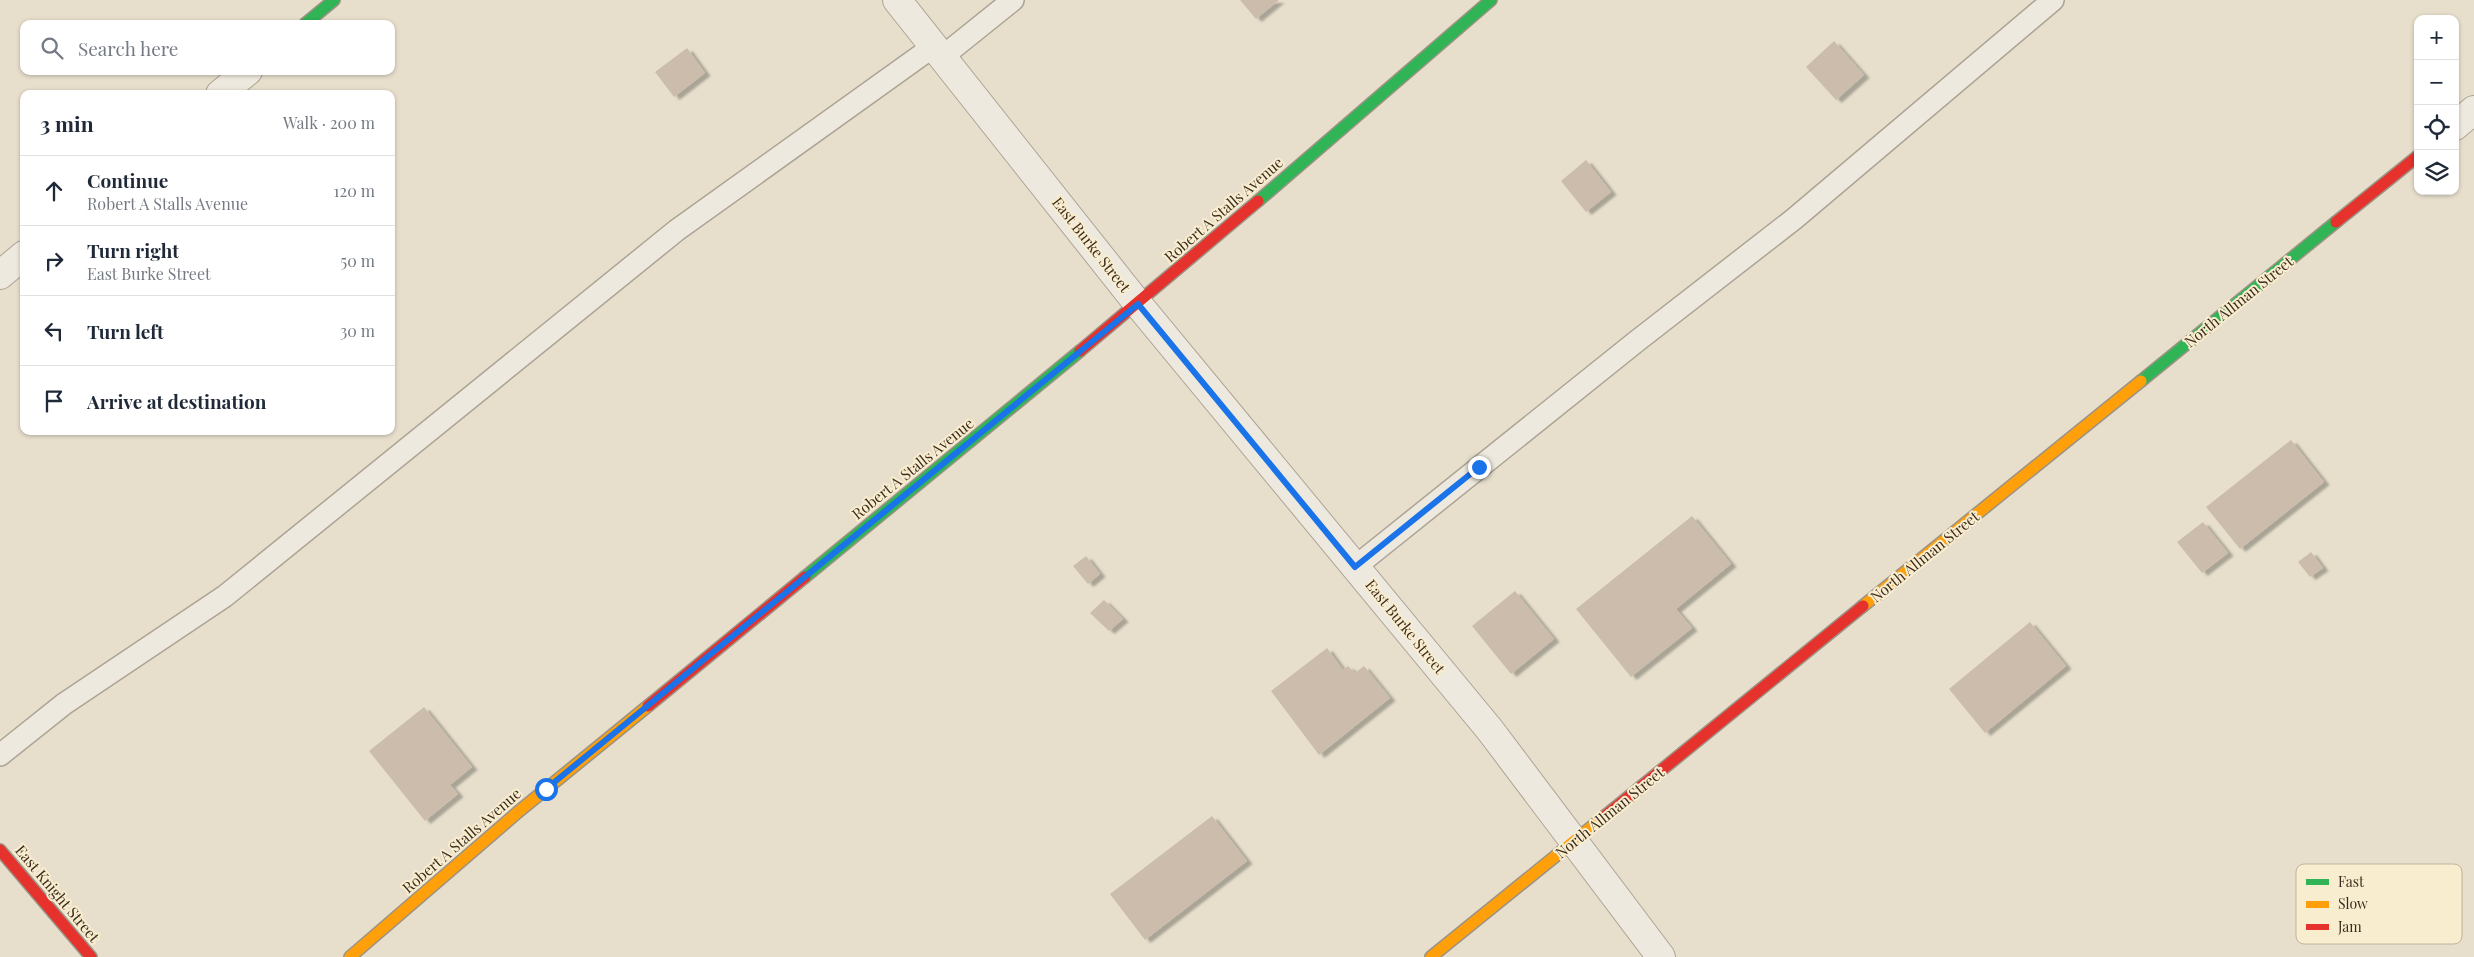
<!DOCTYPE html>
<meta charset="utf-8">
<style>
:root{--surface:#fff;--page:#f2f2f3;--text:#1f2937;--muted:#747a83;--line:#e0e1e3}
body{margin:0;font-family:"Playfair Display",serif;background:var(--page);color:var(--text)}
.controls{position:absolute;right:15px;top:15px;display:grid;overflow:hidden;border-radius:10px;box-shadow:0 1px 4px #0004}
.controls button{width:45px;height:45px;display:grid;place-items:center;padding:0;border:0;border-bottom:1px solid var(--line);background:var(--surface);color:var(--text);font:25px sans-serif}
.stop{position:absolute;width:15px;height:15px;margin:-11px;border:4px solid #1a73e8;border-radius:50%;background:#fff}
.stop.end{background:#1a73e8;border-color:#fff;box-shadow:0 1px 5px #0008}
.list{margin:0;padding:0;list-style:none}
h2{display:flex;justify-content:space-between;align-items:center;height:65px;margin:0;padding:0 20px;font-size:21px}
h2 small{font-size:16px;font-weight:400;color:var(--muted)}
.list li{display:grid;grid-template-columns:32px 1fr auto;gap:15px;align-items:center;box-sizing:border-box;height:70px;padding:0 20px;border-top:1px solid var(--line)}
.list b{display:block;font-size:19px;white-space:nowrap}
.list p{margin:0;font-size:16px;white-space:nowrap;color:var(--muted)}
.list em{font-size:16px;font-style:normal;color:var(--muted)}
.icon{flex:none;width:28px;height:28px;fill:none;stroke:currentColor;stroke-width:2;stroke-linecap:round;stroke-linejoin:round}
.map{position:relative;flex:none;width:2474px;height:957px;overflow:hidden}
.search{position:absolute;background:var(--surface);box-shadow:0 1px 4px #0004;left:20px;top:20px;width:375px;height:55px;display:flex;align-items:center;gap:12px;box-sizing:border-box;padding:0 18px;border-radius:10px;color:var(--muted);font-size:19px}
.panel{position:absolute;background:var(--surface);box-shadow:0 1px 4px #0004;left:20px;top:90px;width:375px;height:345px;border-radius:10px}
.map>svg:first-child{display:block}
.building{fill:#cbbcac;filter:url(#shadow)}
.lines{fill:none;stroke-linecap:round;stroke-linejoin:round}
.lane-casing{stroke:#aca395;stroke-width:24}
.street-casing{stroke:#aca395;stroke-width:30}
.fast-casing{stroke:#9c9385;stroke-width:14}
.slow-casing{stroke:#9c9385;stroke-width:14}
.jam-casing{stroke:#9c9385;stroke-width:14}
.lane{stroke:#eee9de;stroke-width:21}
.street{stroke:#eee9de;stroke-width:28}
.fast{stroke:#30b455;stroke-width:11}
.slow{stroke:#ff9f0a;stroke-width:11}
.jam{stroke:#e5322d;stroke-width:11}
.route{stroke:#1a73e8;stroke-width:6}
.labels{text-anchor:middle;stroke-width:4;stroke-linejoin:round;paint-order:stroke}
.street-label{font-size:15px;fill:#3c2b1c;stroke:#f9edd0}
.key{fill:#f9edd0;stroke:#c0b39a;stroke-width:1}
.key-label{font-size:14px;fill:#3c2b1c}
</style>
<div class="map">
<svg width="2474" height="957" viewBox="0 0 2474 957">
<defs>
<filter id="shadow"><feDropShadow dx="5.5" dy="3" stdDeviation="1" flood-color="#0004"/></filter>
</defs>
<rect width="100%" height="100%" fill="#e7dfcc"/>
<!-- building -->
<g class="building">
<polygon points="1240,0 1279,0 1256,19"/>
<polygon points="1834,41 1864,75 1836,100 1806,67"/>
<polygon points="687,48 705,73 674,97 655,72"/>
<polygon points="1586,160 1611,192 1586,212 1561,181"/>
<polygon points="2291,440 2324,482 2240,549 2206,507"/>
<polygon points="1692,516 1731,564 1676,609 1692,628 1631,677 1576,609"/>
<polygon points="2203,522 2228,553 2202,573 2177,542"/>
<polygon points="2311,552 2323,568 2310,577 2298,562"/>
<polygon points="1086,556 1100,574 1088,584 1073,566"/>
<polygon points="1515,591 1554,639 1511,674 1472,626"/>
<polygon points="1104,600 1123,619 1109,631 1090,613"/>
<polygon points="2030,622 2066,666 1985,733 1949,689"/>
<polygon points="1327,648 1343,670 1348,666 1355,673 1364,666 1390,698 1319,755 1271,691"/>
<polygon points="424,707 472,767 450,785 458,794 425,821 369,751"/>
<polygon points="1212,816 1247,861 1145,940 1110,894"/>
</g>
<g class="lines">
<defs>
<g id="lane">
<polyline points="942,57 1013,0"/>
<polyline points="1355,567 1637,341 1794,219 2053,0"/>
<polyline points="0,755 64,704 225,596 677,230 934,46"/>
</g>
<g id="street">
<polyline points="897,0 1138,304 1490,730 1661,957"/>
<polyline points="220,94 248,71"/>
<polyline points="2455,126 2474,110"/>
<polyline points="0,275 24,255"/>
</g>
<g id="fast">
<polyline points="305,24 334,0"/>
<polyline points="1258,201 1491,0"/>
<polyline points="2141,381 2336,222"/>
<polyline points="805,577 1080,351"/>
</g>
<g id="slow">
<polyline points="1863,606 2141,381"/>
<polyline points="350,957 518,812 648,706"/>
<polyline points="1431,957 1605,816"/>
</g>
<g id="jam">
<polyline points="2336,222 2418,156"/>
<polyline points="1080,351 1258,201"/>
<polyline points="648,706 805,577"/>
<polyline points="1605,816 1863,606"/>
<polyline points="0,850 91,957"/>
</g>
</defs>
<!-- lane casing -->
<use href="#lane" class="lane-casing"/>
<!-- street casing -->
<use href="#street" class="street-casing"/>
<!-- fast casing -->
<use href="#fast" class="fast-casing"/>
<!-- slow casing -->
<use href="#slow" class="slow-casing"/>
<!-- jam casing -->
<use href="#jam" class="jam-casing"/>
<!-- lane -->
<use href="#lane" class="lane"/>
<!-- street -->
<use href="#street" class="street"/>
<!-- fast -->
<use href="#fast" class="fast"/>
<!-- slow -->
<use href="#slow" class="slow"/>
<!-- jam -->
<use href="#jam" class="jam"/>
</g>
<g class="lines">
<!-- route -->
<polyline class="route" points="546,789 1138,304 1355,567 1479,467"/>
</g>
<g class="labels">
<!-- street labels -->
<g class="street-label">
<text transform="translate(1224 210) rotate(-41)" y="5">Robert A Stalls Avenue</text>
<text transform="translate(1091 245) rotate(52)" y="5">East Burke Street</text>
<text transform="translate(2239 302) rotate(-39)" y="5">North Allman Street</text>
<text transform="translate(913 469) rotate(-39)" y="5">Robert A Stalls Avenue</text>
<text transform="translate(1925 557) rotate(-39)" y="5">North Allman Street</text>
<text transform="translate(1405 627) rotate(51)" y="5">East Burke Street</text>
<text transform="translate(1610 813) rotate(-39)" y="5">North Allman Street</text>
<text transform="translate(462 841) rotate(-41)" y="5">Robert A Stalls Avenue</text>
<text transform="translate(57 894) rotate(50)" y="5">East Knight Street</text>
</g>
</g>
<!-- legend -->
<rect x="2296" y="864" width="166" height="80" rx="8" class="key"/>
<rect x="2306" y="879" width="23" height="6" fill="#30b455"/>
<rect x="2306" y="901" width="23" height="7" fill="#ff9f0a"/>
<rect x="2306" y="924" width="23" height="6" fill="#e5322d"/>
<g class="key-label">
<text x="2338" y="887">Fast</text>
<text x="2338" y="909">Slow</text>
<text x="2338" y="932">Jam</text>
</g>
</svg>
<div class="controls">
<button>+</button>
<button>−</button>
<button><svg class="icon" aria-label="locate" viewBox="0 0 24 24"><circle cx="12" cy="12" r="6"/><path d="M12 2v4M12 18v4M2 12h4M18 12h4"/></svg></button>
<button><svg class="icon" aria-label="layers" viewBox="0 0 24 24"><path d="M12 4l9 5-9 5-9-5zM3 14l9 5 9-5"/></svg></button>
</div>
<div class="stop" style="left:546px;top:789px"></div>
<div class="stop end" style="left:1479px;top:467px"></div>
<div class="search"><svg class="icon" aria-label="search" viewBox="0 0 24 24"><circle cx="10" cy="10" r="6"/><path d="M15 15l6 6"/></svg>Search here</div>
<section class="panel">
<h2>3 min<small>Walk · 200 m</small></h2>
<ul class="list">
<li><svg class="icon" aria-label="ahead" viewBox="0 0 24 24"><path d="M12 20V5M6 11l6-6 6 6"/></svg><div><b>Continue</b><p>Robert A Stalls Avenue</p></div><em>120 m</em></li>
<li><svg class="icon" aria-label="right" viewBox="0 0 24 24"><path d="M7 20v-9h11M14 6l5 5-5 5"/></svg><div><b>Turn right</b><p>East Burke Street</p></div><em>50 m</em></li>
<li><svg class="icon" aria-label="left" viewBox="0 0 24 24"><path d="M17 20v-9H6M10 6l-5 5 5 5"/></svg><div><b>Turn left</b></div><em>30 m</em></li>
<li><svg class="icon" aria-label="arrive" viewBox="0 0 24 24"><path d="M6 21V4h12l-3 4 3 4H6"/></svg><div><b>Arrive at destination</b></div></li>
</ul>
</section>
</div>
